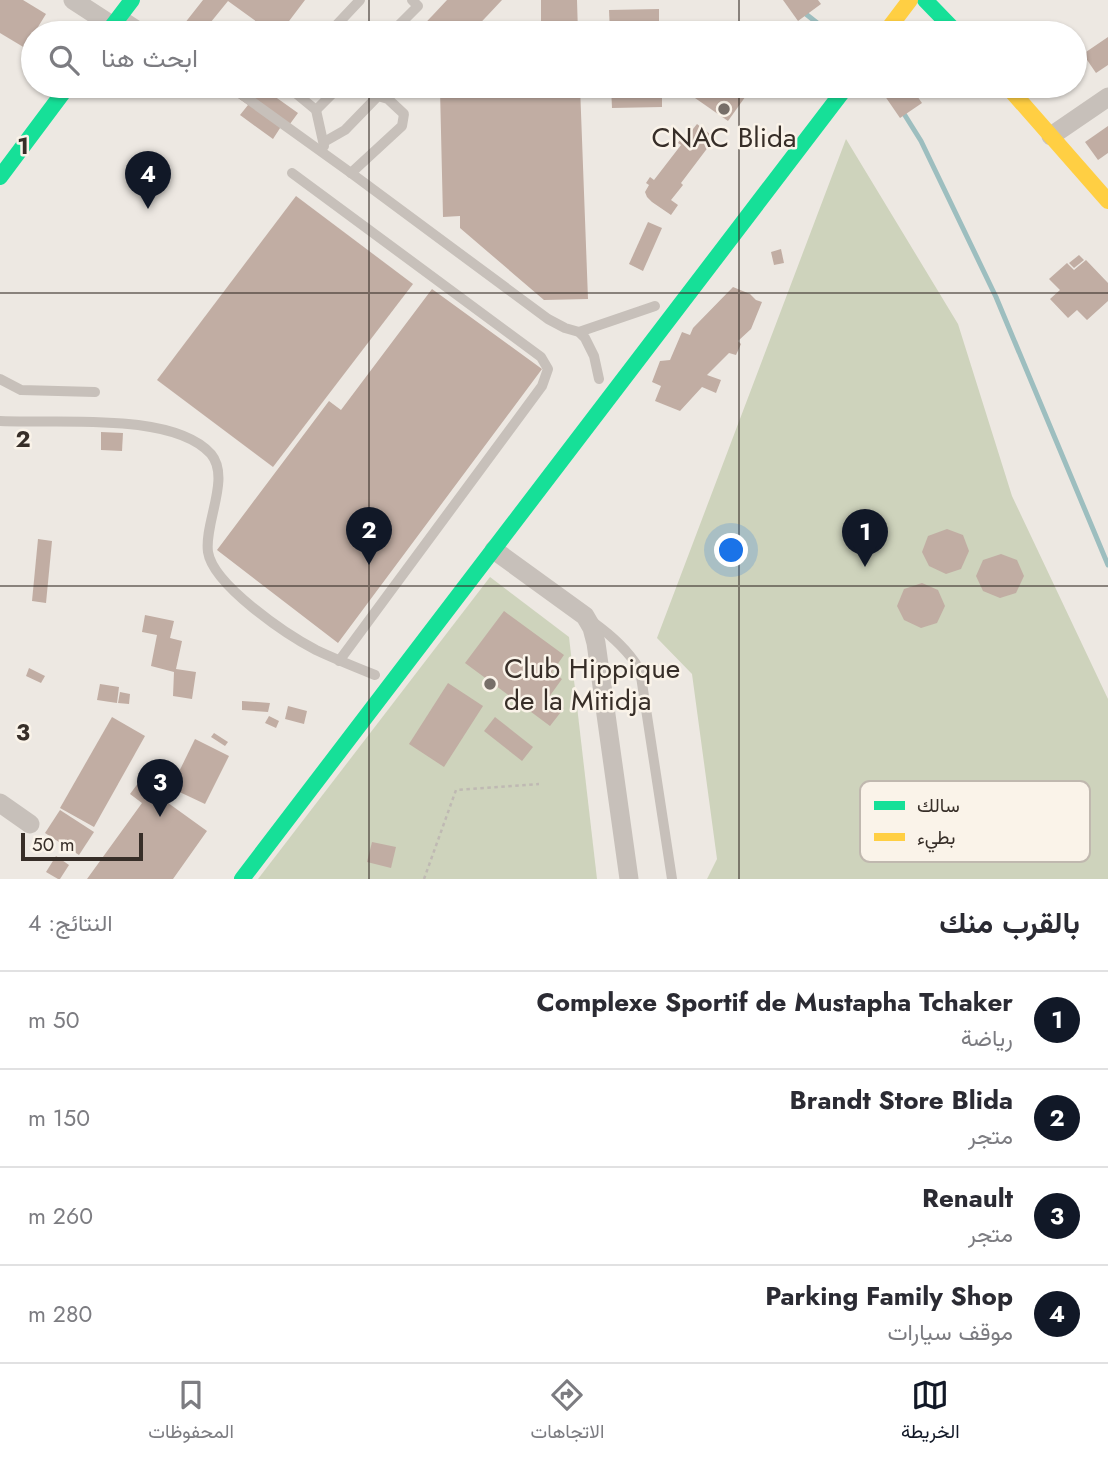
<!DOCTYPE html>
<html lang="ar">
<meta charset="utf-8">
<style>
:root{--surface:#fff;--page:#f2f2f3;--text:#2b2b33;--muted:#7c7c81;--line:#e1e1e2;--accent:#111827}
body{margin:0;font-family:Jost,Vazirmatn,sans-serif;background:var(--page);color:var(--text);direction:rtl}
.scale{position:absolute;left:21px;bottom:18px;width:122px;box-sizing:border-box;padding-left:7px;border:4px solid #372e28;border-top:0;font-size:19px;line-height:24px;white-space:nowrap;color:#372e28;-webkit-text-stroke:5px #faf3e9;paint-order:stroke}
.you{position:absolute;left:732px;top:551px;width:24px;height:24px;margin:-18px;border:5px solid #fff;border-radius:50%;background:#1a73e8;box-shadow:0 0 0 10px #1a73e833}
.badge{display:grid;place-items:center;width:46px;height:46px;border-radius:50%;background:var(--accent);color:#fff;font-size:23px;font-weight:700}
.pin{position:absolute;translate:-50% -58px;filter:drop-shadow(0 2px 4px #0008)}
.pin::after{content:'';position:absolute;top:37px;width:24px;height:21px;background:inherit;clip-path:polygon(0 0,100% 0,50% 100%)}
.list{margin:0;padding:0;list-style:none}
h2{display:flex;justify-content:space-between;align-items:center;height:91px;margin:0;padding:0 28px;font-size:30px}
h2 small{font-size:23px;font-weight:400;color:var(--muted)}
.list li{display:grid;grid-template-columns:46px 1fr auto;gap:21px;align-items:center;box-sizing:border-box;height:98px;padding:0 28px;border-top:2px solid var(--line)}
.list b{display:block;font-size:26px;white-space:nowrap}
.list p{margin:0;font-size:23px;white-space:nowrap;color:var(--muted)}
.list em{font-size:23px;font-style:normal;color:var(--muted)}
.icon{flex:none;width:38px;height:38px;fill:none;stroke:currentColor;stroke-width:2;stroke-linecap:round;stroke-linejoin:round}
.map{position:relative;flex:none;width:1108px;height:879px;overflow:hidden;direction:ltr}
.search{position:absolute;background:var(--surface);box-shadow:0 2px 5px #0004;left:21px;right:21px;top:21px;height:77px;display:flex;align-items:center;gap:18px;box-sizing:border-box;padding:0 24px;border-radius:38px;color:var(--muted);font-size:26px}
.sheet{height:483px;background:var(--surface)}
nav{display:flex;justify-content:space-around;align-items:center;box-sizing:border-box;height:98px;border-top:2px solid var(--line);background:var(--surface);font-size:19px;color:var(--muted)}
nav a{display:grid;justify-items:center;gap:4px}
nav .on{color:var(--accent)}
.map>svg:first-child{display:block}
.green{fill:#ced3bc}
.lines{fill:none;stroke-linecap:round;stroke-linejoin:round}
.stream{stroke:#9dbebf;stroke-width:5}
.building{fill:#c1ada3}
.path{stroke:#bfb9b3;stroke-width:2.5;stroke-dasharray:3.5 3.5;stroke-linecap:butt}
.lane{stroke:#c7c0ba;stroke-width:10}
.street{stroke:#c7c0ba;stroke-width:19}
.fast{stroke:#16e098;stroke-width:16}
.slow{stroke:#ffcf43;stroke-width:16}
.grid{fill:none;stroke:#372e28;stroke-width:2;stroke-opacity:0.55}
.poi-dot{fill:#776f69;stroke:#faf3e9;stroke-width:2.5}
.labels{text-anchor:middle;stroke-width:5;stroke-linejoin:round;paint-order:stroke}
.poi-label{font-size:28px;fill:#372e28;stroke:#faf3e9}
.key{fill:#faf3e9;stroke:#c0b8af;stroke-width:2}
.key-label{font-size:19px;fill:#372e28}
.grid-label{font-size:23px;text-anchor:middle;font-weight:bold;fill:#372e28;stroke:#faf3e9;stroke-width:5;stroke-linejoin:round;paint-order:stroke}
</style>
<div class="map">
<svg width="1108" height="879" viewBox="0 0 1108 879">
<rect width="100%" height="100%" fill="#ede8e2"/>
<!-- green -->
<g class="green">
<polygon points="846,139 958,324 1012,496 1108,699 1108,879 707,879 717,859 692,674 657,638"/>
<polygon points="490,577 569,637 597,879 258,879"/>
</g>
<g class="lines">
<!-- stream -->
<g class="stream">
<polyline points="794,0 802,11 830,33"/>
<polyline points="901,109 921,141 996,297 1108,565"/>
</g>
</g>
<!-- building -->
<g class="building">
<polygon points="0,0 23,0 46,14 25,48 0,33"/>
<polygon points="203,0 305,0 280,33 272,33 228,1 202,33 177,33"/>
<polygon points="447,0 502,0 471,33 416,33"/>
<polygon points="541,0 577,0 578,33 541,33"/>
<polygon points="783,0 818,0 821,4 798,21"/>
<polygon points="659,9 659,33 610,33 609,10"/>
<polygon points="1108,37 1108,65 1096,73 1083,54"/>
<polygon points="221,86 260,86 298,113 287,128 282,125 273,139 240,115 248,105"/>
<polygon points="299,86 320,86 310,97"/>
<polygon points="457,86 580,86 588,299 544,300 460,228 460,216 443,217 440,89 457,89"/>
<polygon points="611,86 662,86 662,107 612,108"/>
<polygon points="704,86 753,86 728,121 695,98"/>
<polygon points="878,86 910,86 922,103 900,118"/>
<polygon points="697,124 715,138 681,183 683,185 671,200 678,205 671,215 652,202 647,197 645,192 649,185 646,183 650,177 654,180 681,145 678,143 682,137 685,139"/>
<polygon points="1108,126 1108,153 1098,160 1085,142"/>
<polygon points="296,196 413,284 273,467 157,380"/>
<polygon points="648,222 662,228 643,271 629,264"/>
<polygon points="781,249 784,263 774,265 771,252"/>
<polygon points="1079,255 1084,260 1074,268 1069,263"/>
<polygon points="1086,260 1108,283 1108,301 1087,320 1077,310 1068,318 1050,299 1060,290 1049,279 1067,263 1074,270"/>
<polygon points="733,287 750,294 756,300 762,302 751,329 738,341 741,344 736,355 729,353 707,375 721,380 716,393 702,387 680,411 655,401 661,386 652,382 660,361 670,360 682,332 690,335 693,328"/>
<polygon points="432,289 542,369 338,643 217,550 329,401 341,410"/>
<polygon points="101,432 123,433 122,451 101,450"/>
<polygon points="947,529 963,535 969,551 961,569 946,574 929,566 922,552 928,536"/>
<polygon points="38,539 52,541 46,603 32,601"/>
<polygon points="1001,554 1017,560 1024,576 1016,593 1000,598 983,591 976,576 983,560"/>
<polygon points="922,583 938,590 945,606 937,623 921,628 904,620 897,606 904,589"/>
<polygon points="504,611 564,655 552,672 562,679 549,697 564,708 550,726 465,663"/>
<polygon points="145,615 174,621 170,638 182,641 176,669 196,672 192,699 173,696 174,672 151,666 157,635 142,632"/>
<polygon points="29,668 45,676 41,683 26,676"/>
<polygon points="448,683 483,706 444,767 409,744"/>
<polygon points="100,684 119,687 117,703 97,700"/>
<polygon points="120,692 130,694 129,704 118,703"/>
<polygon points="242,701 270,703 268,712 242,710"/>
<polygon points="288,706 307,711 304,724 285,719"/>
<polygon points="269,716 279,721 276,728 265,723"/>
<polygon points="112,717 145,736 94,827 60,808"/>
<polygon points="495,717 533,747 522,761 484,731"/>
<polygon points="214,733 228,742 225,746 211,737"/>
<polygon points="195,739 229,756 205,804 171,788"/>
<polygon points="139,782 207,831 173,879 87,879 142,803 130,794"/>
<polygon points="60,810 94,832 79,855 45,833"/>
<polygon points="372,842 396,847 391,868 367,862"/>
<polygon points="56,856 69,865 60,879 58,879 46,872"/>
</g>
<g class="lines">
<!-- path -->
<polyline class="path" points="424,879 456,790 539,784"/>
<!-- lane -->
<g class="lane">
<polyline points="123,16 149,33"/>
<polyline points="329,33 360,0"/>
<polyline points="391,33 418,6 412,0"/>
<polyline points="230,86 351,173 548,319 565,328 579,332 585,338 594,356 599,379"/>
<polyline points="287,86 316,110 324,146"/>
<polyline points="316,110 340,86"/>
<polyline points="324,142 345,130 378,96 388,99 404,114 402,126 351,173"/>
<polyline points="292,173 541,357 548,369 542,386 339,661"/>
<polyline points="579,332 655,306"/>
<polyline points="0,379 21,390 95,392"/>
<path d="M0,421C54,424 173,411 211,454C231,478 204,523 208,552C213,585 287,635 316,650C335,659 355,667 375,675"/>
<path d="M593,622C612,636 628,650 640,670L672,879"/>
</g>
<!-- street -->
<g class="street">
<polyline points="73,0 113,26"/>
<polyline points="1051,136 1108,97"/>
<polyline points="494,550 585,616 592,628 596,643 629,879"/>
<polyline points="0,803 30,824"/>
</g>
<!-- fast -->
<g class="fast">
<polyline points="925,0 957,33"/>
<polyline points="107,33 132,0"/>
<polyline points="0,177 68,86"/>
<polyline points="242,879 847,86"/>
</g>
<!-- slow -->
<g class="slow">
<polyline points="885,33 910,0"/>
<polyline points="1007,86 1108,201"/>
</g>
</g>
<!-- grid -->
<path class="grid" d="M369,0V33M739,0V33M369,86V879M739,86V879M0,293H1108M0,586H1108"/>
<!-- markers -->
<g class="poi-dot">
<circle cx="724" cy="109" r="7"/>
<circle cx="490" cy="684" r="7"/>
</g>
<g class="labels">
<!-- poi labels -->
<g class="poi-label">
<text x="724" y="147">CNAC Blida</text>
<text x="504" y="678" text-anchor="start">Club Hippique<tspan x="504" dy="32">de la Mitidja</tspan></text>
</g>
</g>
<!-- legend -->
<rect x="860" y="781" width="230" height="81" rx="10" class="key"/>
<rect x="874" y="801" width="31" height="9" fill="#16e098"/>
<rect x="874" y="833" width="31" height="8" fill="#ffcf43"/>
<g class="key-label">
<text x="917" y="812">سالك</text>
<text x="917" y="844">بطيء</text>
</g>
<g class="grid-label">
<text x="23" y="154">1</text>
<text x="23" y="447">2</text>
<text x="23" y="740">3</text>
</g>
</svg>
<div class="scale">50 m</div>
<div class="you"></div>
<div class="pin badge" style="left:865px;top:567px">1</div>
<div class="pin badge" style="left:369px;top:565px">2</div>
<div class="pin badge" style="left:160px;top:817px">3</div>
<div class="pin badge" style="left:148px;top:209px">4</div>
<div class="search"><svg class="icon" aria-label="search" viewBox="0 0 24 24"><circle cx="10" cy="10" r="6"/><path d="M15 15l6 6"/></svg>ابحث هنا</div>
</div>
<section class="sheet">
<h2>بالقرب منك<small>النتائج: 4</small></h2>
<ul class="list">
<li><span class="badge">1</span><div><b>Complexe Sportif de Mustapha Tchaker</b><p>رياضة</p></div><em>50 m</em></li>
<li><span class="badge">2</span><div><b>Brandt Store Blida</b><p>متجر</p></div><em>150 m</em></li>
<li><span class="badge">3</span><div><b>Renault</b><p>متجر</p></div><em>260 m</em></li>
<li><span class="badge">4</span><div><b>Parking Family Shop</b><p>موقف سيارات</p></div><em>280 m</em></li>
</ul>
</section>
<nav>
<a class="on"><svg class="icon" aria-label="map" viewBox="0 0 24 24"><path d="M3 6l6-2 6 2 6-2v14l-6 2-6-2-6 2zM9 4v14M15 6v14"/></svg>الخريطة</a>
<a><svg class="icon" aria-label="directions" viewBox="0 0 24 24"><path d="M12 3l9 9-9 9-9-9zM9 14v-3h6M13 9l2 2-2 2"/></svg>الاتجاهات</a>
<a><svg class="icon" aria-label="saved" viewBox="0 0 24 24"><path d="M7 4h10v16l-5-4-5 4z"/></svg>المحفوظات</a>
</nav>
